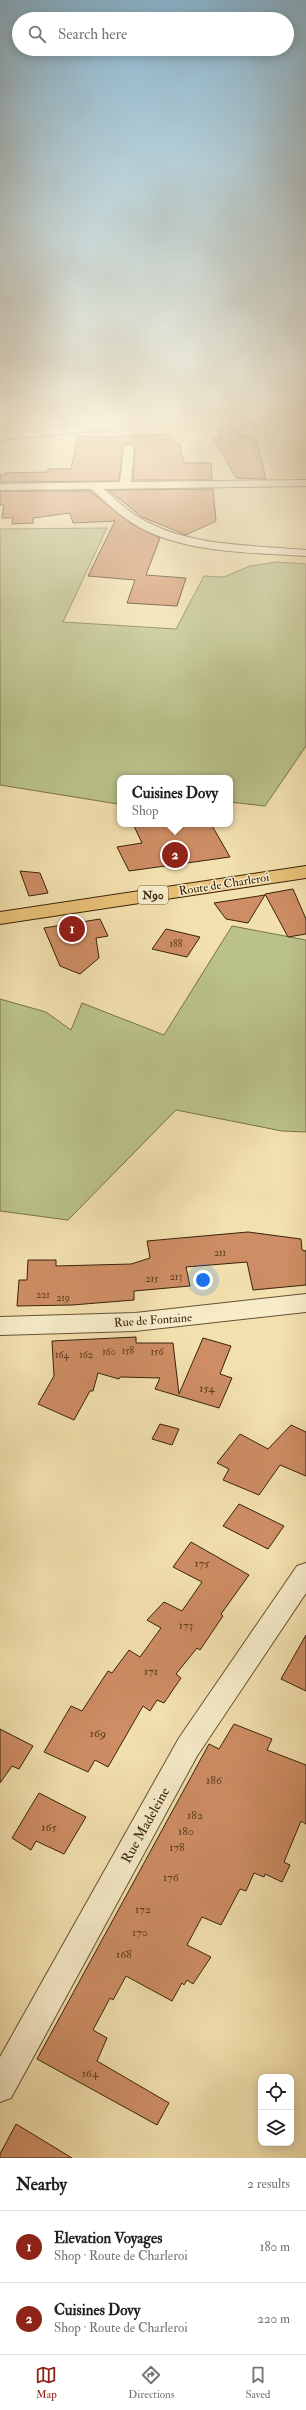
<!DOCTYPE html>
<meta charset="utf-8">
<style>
:root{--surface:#fff;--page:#f2f2f2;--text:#202124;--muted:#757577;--line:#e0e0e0;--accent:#8f2418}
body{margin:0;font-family:"IM FELL Double Pica",serif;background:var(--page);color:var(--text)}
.controls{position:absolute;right:12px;bottom:12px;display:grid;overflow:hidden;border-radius:8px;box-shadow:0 2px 10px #0003}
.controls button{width:36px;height:36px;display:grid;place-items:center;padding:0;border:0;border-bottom:1px solid var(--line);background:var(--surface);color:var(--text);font:20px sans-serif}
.you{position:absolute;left:203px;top:1280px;width:14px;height:14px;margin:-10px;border:3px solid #fff;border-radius:50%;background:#1a73e8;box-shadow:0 0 0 6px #1a73e833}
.badge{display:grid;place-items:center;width:26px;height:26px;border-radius:50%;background:var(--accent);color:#fff;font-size:13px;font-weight:700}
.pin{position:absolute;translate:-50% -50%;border:2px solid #fff;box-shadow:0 1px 4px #0006}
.popup{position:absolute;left:117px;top:775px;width:116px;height:52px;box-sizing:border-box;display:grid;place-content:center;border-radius:8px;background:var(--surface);filter:drop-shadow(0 1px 3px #0005);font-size:13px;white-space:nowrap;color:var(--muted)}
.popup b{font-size:15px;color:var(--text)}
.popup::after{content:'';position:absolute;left:50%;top:100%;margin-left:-8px;border:8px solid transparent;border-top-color:var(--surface)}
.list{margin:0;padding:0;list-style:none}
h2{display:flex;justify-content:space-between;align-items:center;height:52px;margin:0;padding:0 16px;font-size:17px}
h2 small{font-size:13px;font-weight:400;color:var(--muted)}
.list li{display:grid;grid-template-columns:26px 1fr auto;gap:12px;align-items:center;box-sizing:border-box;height:72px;padding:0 16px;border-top:1px solid var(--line)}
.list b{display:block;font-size:15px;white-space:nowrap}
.list p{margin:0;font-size:13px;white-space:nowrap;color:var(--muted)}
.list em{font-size:13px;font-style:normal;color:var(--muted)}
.icon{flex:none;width:22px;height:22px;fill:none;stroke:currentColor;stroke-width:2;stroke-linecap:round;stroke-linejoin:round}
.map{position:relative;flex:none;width:306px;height:2158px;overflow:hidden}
.search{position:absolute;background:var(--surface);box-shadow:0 2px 10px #0003;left:12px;right:12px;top:12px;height:44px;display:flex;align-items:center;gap:10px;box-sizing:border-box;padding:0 14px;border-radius:22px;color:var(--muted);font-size:15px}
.sheet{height:196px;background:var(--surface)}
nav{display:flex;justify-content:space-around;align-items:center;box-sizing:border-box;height:56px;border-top:1px solid var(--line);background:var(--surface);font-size:11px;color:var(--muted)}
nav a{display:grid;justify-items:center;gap:2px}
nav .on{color:var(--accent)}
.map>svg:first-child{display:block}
.green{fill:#bac28a;stroke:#79724a}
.building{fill:#ce8d64;stroke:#38230a}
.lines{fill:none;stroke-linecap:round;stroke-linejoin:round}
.minor-casing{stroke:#665233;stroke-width:2}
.tertiary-casing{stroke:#665233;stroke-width:2}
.primary-casing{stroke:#38230a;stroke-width:2}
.minor{fill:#f7ebca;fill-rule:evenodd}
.tertiary{fill:#f7ebca;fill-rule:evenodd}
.primary{fill:#e9c077;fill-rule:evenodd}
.labels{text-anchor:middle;stroke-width:3;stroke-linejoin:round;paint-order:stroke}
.number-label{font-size:10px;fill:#5e3e20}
.shield{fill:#f7ebca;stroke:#715f44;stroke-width:1}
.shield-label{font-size:11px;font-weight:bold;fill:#38230a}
.street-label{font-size:12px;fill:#38230a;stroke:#f7ebca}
.near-number-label{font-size:12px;fill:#5e3e20}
.near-street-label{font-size:14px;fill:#38230a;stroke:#f7ebca}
</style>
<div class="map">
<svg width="306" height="2158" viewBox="0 0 306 2158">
<rect width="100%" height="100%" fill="#f2e0ae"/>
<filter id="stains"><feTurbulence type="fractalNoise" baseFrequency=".005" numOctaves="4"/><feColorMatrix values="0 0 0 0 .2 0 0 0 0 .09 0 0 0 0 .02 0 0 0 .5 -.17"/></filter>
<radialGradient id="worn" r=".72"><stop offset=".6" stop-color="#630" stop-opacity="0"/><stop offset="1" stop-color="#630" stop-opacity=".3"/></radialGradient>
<!-- green -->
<g class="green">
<polygon points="107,528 63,622 176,629 204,576 224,577 250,566 277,562 306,564 306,746 265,806 230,802 230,778 120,778 120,801 118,804 0,785 0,529"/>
<polygon points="232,926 306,940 306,1132 282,1131 176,1110 68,1220 0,1211 0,999 46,1012 71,1030 82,1003 164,1035"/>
</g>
<!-- building -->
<g class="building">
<polygon points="237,427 240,436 252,436 255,441 257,441 266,479 236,478 213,438 220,437 217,428"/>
<polygon points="169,434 173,443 179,443 184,463 211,463 212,480 133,480 135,447 128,443 123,447 119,481 0,482 0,475 4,475 5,473 48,472 48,469 71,469 78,436 111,437"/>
<polygon points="213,489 216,521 186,535 142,517 108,490"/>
<polygon points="0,491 90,491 132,524 160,538 146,575 186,578 177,606 127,603 135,580 88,576 115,521 73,523 70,513 33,518 33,523 12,524 13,518 2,518 4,505 0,505"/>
<polygon points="133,824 211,824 230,857 129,871 117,847 142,843"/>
<polygon points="20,871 40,873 48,893 29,896"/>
<polygon points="293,889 306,919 306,934 288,937 265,894"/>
<polygon points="265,895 248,923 226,919 214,903"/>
<polygon points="100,919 108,936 96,938 99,958 80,974 60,966 44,928"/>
<polygon points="166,929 200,937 187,957 152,949"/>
<polygon points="248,1232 301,1239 302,1250 306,1251 306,1285 253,1290 247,1262 186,1267 190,1286 134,1291 134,1300 72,1305 17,1306 19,1280 27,1280 28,1260 56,1260 56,1266 131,1264 150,1258 147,1241"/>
<polygon points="136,1337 136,1343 173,1343 179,1394 203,1338 231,1346 220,1374 232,1378 219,1408 155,1389 160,1378 120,1377 119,1379 98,1373 93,1391 90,1391 74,1420 38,1404 54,1376 52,1341"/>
<polygon points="160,1424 179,1429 172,1445 152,1439"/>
<polygon points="291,1425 306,1432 306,1476 280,1465 259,1495 223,1480 229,1469 217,1463 240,1434 268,1449"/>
<polygon points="239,1504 284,1526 268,1549 223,1526"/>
<polygon points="191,1542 249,1575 221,1614 223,1616 200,1650 197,1648 176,1674 181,1678 164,1703 157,1700 150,1711 143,1706 108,1767 95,1760 88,1772 44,1752 71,1706 82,1711 108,1671 112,1673 129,1650 140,1657 161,1628 147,1620 164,1602 182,1611 202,1582 173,1567"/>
<polygon points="306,1635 306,1691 281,1679"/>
<polygon points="234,1724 272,1739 267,1750 306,1765 306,1824 301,1821 284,1862 290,1865 282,1882 265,1874 264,1877 254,1873 246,1891 240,1889 221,1925 202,1917 187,1945 211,1957 193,1984 187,1980 184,1985 182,1983 172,2001 126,1976 113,2000 110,1998 93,2030 107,2038 97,2061 169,2103 157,2125 37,2059 209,1744 219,1749"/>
<polygon points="0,1729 33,1746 19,1769 12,1766 0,1783"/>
<polygon points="39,1793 86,1817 64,1854 36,1841 31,1850 12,1838"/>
<polygon points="16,2124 72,2158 0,2158 0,2154"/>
</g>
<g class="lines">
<defs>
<g id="minor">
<path d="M129,444L134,447L131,482L306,480V486L104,489C117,501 131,514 147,522C195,547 254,545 306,550V556C251,552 189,554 139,527C121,517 106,502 91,489L0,490V484L120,482L124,447Z"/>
<polygon points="306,1563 306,1593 197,1756 11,2098 0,2102 0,2057 179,1738 297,1566"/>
</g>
<g id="tertiary">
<polygon points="141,419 181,419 175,423 0,440 0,432"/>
<polygon points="306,1294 306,1312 135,1331 0,1335 0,1317 135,1313"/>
</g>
<polygon id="primary" points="306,866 306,878 0,924 0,912"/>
</defs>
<!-- minor casing -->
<use href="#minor" class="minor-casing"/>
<!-- tertiary casing -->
<use href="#tertiary" class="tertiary-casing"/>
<!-- primary casing -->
<use href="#primary" class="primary-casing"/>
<!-- minor -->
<use href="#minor" class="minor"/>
<!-- tertiary -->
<use href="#tertiary" class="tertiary"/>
<!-- primary -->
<use href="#primary" class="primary"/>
</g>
<!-- sky -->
<linearGradient id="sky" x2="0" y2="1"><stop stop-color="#89b7d2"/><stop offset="0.58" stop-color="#f9f1db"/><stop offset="1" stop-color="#f9f1db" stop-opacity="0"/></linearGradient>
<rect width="306" height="721" fill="url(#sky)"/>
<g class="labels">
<!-- number labels -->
<g class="number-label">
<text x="176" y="947">188</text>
<text x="220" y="1256">211</text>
<text x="176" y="1280">213</text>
<text x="152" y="1282">215</text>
<text x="43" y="1298">221</text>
<text x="63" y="1301">219</text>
<text x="128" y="1354">158</text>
<text x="109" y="1355">160</text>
<text x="157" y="1355">156</text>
<text x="62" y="1358">164</text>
<text x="86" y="1358">162</text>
</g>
<!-- shield labels -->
<rect class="shield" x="138" y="886" width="30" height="18" rx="3"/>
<g class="shield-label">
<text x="153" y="899">N90</text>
</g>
<!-- street labels -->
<g class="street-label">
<text transform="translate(224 884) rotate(-9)" y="4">Route de Charleroi</text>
<text transform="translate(153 1320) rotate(-4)" y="4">Rue de Fontaine</text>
</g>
<!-- near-number labels -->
<g class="near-number-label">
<text x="207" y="1392">154</text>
<text x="202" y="1567">175</text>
<text x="186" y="1629">173</text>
<text x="151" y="1675">171</text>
<text x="98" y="1737">169</text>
<text x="214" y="1784">186</text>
<text x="195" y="1819">182</text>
<text x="49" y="1831">165</text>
<text x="186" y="1835">180</text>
<text x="177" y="1851">178</text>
<text x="171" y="1881">176</text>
<text x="143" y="1913">172</text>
<text x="140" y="1936">170</text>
<text x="124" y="1958">168</text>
<text x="90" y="2077">164</text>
</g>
<!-- near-street labels -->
<g class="near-street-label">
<text transform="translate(145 1825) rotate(-61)" y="5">Rue Madeleine</text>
</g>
</g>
<rect width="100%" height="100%" filter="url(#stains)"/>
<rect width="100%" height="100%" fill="url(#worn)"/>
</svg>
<div class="controls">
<button><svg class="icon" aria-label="locate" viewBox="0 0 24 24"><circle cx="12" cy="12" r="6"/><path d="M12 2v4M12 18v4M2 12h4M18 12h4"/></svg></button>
<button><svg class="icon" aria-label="layers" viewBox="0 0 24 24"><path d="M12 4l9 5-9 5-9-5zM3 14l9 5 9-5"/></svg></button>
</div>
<div class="you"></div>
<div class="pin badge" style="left:72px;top:929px">1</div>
<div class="pin badge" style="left:175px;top:855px">2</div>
<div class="popup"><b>Cuisines Dovy</b>Shop</div>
<div class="search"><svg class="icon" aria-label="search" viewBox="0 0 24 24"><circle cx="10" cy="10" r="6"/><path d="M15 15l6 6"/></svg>Search here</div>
</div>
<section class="sheet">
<h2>Nearby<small>2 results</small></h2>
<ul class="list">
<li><span class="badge">1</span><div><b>Elevation Voyages</b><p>Shop · Route de Charleroi</p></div><em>180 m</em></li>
<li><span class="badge">2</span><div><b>Cuisines Dovy</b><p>Shop · Route de Charleroi</p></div><em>220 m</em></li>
</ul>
</section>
<nav>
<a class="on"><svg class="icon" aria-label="map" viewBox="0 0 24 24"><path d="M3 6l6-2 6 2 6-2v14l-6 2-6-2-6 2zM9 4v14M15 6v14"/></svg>Map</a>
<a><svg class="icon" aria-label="directions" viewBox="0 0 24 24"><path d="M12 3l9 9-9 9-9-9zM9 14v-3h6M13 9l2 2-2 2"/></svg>Directions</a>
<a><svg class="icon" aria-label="saved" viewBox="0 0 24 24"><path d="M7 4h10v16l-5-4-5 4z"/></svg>Saved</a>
</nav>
